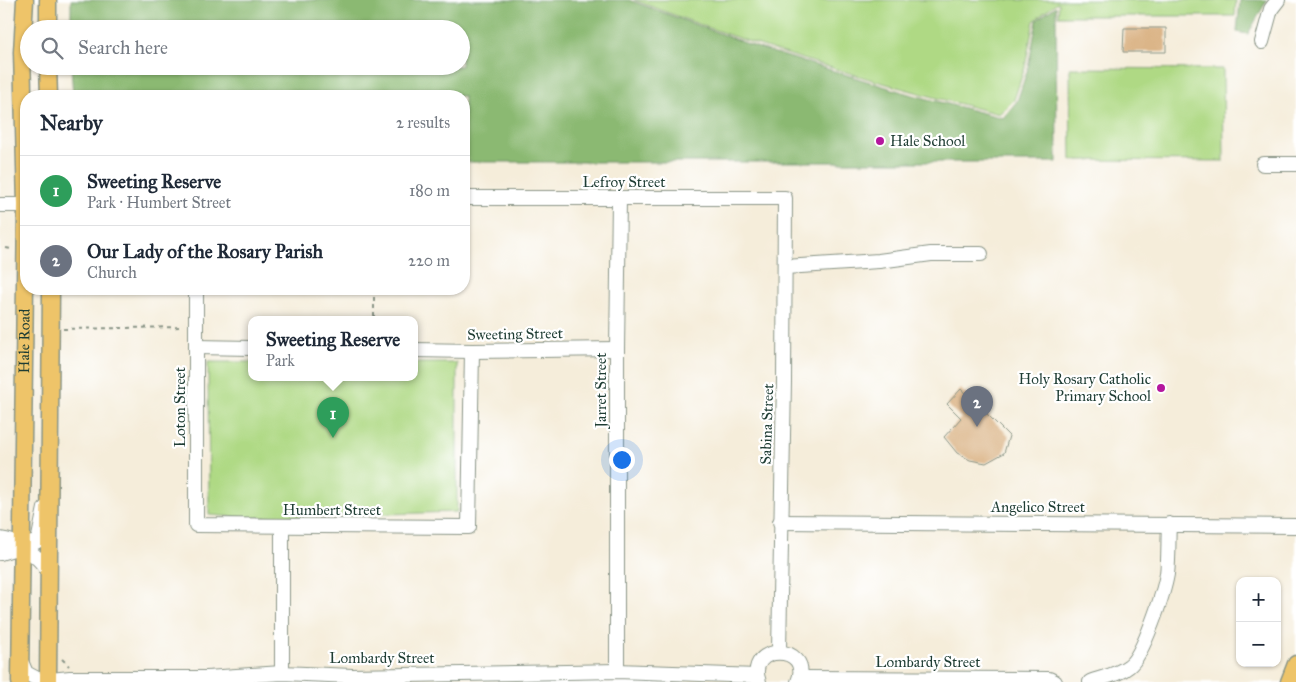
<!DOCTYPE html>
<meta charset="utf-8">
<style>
:root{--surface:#fff;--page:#f6f6f7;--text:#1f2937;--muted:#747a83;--line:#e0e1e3;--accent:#db2777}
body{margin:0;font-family:"IM FELL Great Primer",serif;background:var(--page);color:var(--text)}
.controls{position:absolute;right:15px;bottom:15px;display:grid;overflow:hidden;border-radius:10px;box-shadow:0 1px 4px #0004}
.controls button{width:45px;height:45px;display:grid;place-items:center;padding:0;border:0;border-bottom:1px solid var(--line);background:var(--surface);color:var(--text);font:25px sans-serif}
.you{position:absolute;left:621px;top:459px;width:18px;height:18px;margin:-12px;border:4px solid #fff;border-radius:50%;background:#1a73e8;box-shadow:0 0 0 8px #1a73e833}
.badge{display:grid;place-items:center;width:32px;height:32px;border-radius:50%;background:var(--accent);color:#fff;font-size:16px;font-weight:700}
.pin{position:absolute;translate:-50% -41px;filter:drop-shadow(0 1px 2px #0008)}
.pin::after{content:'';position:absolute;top:26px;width:18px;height:15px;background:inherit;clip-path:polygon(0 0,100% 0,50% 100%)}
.popup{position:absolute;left:248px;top:316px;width:170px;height:65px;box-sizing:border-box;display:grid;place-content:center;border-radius:10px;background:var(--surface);filter:drop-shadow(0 1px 4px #0005);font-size:16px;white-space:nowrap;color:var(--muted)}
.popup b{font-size:19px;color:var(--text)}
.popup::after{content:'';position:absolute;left:50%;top:100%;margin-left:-10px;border:10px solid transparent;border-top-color:var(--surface)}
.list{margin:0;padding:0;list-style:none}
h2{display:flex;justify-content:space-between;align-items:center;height:65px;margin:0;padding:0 20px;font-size:21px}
h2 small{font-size:16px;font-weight:400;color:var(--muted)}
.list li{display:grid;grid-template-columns:32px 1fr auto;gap:15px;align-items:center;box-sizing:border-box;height:70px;padding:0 20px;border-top:1px solid var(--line)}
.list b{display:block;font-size:19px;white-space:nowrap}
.list p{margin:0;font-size:16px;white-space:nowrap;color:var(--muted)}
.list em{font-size:16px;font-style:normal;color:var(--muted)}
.icon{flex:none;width:28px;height:28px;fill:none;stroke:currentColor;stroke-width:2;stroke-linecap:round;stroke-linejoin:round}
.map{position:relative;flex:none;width:1296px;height:682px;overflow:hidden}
.search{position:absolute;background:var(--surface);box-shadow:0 1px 4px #0004;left:20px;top:20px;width:450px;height:55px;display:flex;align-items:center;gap:12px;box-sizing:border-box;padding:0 18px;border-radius:28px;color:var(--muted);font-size:19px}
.panel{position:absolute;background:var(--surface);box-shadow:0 1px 4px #0004;left:20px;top:90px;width:450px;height:205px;border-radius:20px}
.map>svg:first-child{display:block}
.green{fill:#afd984;stroke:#678b5c}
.forest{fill:#8bb972;stroke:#557b53}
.building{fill:#dbb588}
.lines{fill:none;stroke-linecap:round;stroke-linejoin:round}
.minor-casing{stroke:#8a9587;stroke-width:16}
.major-casing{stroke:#8a9587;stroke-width:19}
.path{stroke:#8a9587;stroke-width:2;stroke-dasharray:4 4;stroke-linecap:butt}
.minor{stroke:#fff;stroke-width:14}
.major{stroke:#eec469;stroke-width:16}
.poi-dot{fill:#b5179e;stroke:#fff;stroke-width:2}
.labels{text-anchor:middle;stroke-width:4.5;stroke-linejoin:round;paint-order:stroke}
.poi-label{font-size:15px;fill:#1f3d34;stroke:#fff;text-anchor:start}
.street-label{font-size:15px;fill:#1f3d34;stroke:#fff}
</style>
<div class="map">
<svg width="1296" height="682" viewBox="0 0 1296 682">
<rect width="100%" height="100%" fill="#fff"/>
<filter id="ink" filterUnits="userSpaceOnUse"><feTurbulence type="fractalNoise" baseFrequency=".02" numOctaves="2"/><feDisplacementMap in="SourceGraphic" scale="10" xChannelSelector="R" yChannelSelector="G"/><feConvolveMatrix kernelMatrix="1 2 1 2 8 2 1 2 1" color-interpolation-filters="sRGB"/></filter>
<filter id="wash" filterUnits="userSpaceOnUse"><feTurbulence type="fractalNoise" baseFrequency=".0096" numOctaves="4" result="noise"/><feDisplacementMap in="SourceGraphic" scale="20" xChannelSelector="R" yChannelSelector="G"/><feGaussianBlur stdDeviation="1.12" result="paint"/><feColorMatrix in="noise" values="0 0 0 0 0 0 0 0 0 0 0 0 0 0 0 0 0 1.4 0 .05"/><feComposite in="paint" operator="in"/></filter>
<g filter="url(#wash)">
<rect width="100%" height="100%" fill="#f5edda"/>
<!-- green -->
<g class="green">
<path d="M634,0H1236L1235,16H1058L1059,3H1056L1034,21L1025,67L1014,100L999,114C911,92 824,67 738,38C703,26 669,13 634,0Z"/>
<polygon points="1070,68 1223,69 1224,161 1071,160"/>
<polygon points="208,362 252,362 252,377 414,377 414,363 457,363 457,512 246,518 209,515"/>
</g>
<!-- forest -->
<g class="forest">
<polygon points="71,0 629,0 759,48 909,94 1003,118 1017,101 1028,68 1037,20 1056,6 1057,162 464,162 464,96 73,96 71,66 461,66 461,29 71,29"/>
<polygon points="1240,0 1267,0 1248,34 1237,32"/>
</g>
<g id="blocks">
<!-- building -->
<g class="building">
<polygon points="1124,28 1166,28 1166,52 1123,52"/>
<polygon points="961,389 975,404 976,403 1009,436 1004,453 986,463 970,460 957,453 944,437 961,418 947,404"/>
</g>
</g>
</g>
<g filter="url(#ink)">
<use href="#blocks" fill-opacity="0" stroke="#8a9587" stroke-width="1"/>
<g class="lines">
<defs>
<g id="minor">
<polyline points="1262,42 1271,9 1278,0"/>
<polyline points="1263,164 1296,164"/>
<polyline points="464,198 785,198 784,382 779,651"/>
<polyline points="0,205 26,205"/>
<polyline points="785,267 879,261 931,254 981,254"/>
<polyline points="196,289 196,525 469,527 472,351"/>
<polyline points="196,347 252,348"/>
<polyline points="414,350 472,351 617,349"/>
<polyline points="780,522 1296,526"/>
<polyline points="282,526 282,673"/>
<path d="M0,539C20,541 38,556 49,572"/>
<polyline points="0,553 36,542 39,537 45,508"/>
<polyline points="20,659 26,673 41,681 70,678 207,678 282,673 352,676 617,671 757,676"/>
<polyline points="617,671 617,349 619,199"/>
<polyline points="800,678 1049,679 1055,682"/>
<path d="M759,682C744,643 814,643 798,682"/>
<path d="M1090,682C1103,677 1118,675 1129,666C1143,656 1164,592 1167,574C1169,558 1168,541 1169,524"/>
</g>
<g id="major">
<polyline points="48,29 48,0"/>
<polyline points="48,66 49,96"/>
<path id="s1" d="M20,682L26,205L22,52L25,0"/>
<polyline points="48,682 51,289"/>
<polyline points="1289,682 1296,664"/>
</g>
</defs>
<!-- minor casing -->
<use href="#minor" class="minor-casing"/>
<!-- major casing -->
<use href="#major" class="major-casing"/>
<!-- path -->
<g class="path">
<polyline points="6,248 11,249"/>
<polyline points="374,289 374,319"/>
<polyline points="63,329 183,327"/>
<polyline points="62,659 69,666"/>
</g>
<!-- minor -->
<use href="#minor" class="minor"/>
<!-- major -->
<use href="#major" class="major"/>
</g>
</g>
<!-- markers -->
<g class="poi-dot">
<circle cx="880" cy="141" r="5"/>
<circle cx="1161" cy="388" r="5"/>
</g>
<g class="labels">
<!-- poi labels -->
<g class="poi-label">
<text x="890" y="146">Hale School</text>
<text x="1151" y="384" text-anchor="end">Holy Rosary Catholic<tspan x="1151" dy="17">Primary School</tspan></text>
</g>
<!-- street labels -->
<g class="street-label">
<text x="624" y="187">Lefroy Street</text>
<text transform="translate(515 334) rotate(-1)" y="5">Sweeting Street</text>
<text dy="5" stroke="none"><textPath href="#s1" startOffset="341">Hale Road</textPath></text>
<text transform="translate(601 390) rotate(-90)" y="5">Jarret Street</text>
<text transform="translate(180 407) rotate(-90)" y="5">Loton Street</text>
<text transform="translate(767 424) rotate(-88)" y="5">Sabina Street</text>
<text x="1038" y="512">Angelico Street</text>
<text x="332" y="515">Humbert Street</text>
<text x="382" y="663">Lombardy Street</text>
<text x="928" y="667">Lombardy Street</text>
</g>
</g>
</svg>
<div class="controls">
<button>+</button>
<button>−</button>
</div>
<div class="you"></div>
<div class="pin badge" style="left:333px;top:438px;background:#2e9e5b">1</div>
<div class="popup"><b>Sweeting Reserve</b>Park</div>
<div class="pin badge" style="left:977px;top:427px;background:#6b7280">2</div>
<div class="search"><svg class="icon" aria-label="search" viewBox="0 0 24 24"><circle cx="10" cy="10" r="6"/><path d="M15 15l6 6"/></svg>Search here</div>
<section class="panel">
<h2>Nearby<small>2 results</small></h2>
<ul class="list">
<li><span class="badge" style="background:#2e9e5b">1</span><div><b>Sweeting Reserve</b><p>Park · Humbert Street</p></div><em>180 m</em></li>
<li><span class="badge" style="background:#6b7280">2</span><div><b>Our Lady of the Rosary Parish</b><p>Church</p></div><em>220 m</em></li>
</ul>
</section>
</div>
